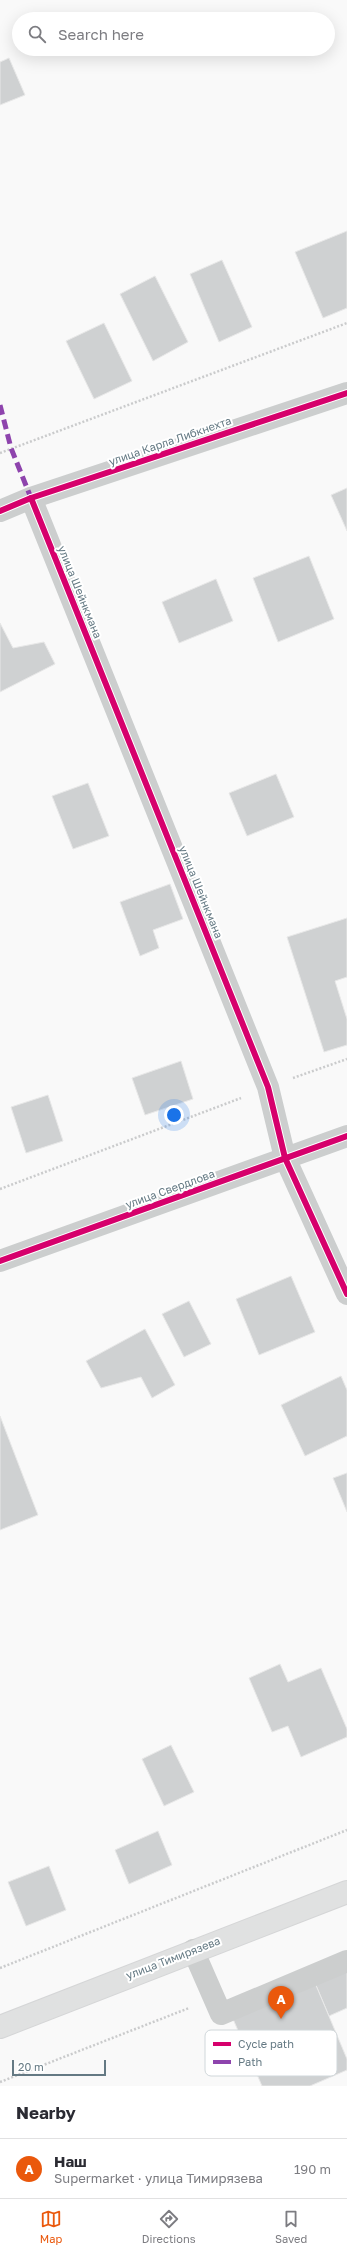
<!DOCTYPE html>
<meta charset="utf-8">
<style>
:root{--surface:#fff;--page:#f7f7f7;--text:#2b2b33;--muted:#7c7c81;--line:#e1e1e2;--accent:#ea580c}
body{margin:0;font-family:"Golos Text",sans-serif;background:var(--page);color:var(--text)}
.scale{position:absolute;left:12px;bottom:10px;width:94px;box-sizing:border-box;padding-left:4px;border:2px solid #647983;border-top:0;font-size:11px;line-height:14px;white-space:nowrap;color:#647983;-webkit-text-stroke:3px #fff;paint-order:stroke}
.you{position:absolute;left:174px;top:1115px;width:14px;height:14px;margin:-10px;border:3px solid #fff;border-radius:50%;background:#1a73e8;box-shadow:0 0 0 6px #1a73e833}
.badge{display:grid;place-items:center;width:26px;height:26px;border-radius:50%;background:var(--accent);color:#fff;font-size:13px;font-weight:700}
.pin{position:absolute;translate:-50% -33px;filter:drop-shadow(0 1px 2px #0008)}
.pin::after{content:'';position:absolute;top:21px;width:14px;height:12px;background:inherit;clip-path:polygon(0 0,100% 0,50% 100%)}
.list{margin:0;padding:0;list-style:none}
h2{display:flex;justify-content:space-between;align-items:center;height:52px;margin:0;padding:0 16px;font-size:17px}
h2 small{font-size:13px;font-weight:400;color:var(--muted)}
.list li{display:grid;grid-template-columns:26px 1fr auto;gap:12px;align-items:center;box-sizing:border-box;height:60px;padding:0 16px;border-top:1px solid var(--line)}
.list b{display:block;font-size:15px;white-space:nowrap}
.list p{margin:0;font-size:13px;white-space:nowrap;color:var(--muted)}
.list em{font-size:13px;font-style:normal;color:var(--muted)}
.icon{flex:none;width:22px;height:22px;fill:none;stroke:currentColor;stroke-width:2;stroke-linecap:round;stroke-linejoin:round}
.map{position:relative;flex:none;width:347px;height:2086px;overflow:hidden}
.search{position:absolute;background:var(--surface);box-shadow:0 4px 16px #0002;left:12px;right:12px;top:12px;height:44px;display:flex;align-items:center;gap:10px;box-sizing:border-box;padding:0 14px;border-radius:22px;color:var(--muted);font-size:15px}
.sheet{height:112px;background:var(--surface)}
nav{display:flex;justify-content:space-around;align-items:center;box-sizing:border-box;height:56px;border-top:1px solid var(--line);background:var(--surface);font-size:11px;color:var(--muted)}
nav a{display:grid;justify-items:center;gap:2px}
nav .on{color:var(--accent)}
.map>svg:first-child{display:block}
.building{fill:#cfd1d2;stroke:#e8e8e8}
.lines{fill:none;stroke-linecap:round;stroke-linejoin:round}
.major-casing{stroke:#d5d6d7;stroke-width:24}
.path{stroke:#cacbcc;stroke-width:2.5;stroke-dasharray:2 2;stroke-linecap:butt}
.minor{stroke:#cccece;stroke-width:22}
.major{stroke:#e0e1e1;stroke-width:22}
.quiet{stroke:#8e44ad;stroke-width:5;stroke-dasharray:10 5;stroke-linecap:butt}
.cycleway-casing{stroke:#fff;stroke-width:8}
.cycleway{stroke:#d6006c;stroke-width:6}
.labels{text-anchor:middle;stroke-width:4;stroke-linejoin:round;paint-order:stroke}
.street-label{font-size:11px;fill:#647983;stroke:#fff}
.key{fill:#fff;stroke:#d0d7da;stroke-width:1}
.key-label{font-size:11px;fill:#647983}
</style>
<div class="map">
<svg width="347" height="2086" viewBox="0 0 347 2086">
<rect width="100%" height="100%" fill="#f9f9f9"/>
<!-- building -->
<g class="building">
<polygon points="9,58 25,95 0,105 0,62"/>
<polygon points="347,231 347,308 323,318 295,252"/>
<polygon points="222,260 252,327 219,342 190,274"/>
<polygon points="155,276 188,342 153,361 120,294"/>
<polygon points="104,323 132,381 94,399 66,341"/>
<polygon points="347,488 347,531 331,495"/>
<polygon points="309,556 334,619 278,642 253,578"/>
<polygon points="216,579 233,621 179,643 162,602"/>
<polygon points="0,623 13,648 44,642 55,664 0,692"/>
<polygon points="276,774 294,817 247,836 229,793"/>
<polygon points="88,783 109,836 73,849 52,796"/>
<polygon points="170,884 183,919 153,930 159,948 140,956 120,902"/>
<polygon points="347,918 347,977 335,981 347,1019 347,1045 324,1052 287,937"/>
<polygon points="181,1061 193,1099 145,1115 132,1078"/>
<polygon points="48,1095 63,1141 26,1153 11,1107"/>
<polygon points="291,1276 315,1332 259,1355 236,1299"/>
<polygon points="189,1301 211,1344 184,1357 162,1314"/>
<polygon points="145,1329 175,1385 152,1398 141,1377 101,1388 86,1361"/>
<polygon points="341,1376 347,1390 347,1436 305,1456 281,1405"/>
<polygon points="0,1416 38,1515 0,1530"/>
<polygon points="347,1473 347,1512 333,1478"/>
<polygon points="280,1664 288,1682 321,1668 347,1729 347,1737 301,1757 288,1726 272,1732 249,1678"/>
<polygon points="171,1745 194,1792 164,1806 142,1759"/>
<polygon points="158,1831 172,1865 129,1884 115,1850"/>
<polygon points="49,1866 66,1910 26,1926 8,1882"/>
<polygon points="347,1970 347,2008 329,2016 315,1983"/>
<polygon points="315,1983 347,2059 347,2070 310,2086 262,2086 233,2019"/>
</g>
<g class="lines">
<defs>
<polyline id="major" points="0,2027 347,1892"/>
</defs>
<!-- major casing -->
<use href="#major" class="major-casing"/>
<!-- path -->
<g class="path">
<polyline points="0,453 347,323"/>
<polyline points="293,1078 347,1059"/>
<polyline points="0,1189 241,1098"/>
<polyline points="0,1968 347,1830"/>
<polyline points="0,2082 189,2008"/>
</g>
<!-- minor -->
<g class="minor">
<polyline points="31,498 268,1087 285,1158 347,1294"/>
<polyline points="0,511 31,498 347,393"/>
<polyline points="0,1261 347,1136"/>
<polyline points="193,1950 221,2014 347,1961"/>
</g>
<!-- major -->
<use href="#major" class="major"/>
<!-- quiet -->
<polyline class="quiet" points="0,405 11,448 31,498"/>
<defs>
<g id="cycleway">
<polyline points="31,498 268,1087 285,1158 347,1294"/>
<polyline points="0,511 31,498 347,393"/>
<polyline points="0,1261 347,1136"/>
</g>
</defs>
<!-- cycleway casing -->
<use href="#cycleway" class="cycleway-casing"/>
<!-- cycleway -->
<use href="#cycleway" class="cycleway"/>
</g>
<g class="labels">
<!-- street labels -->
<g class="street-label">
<text transform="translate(170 441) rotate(-19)" y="4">улица Карла Либкнехта</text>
<text transform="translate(80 592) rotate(68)" y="4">улица Шейнкмана</text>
<text transform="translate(201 892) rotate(68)" y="4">улица Шейнкмана</text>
<text transform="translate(170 1189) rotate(-20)" y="4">улица Свердлова</text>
<text transform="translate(173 1958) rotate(-21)" y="4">улица Тимирязева</text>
</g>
</g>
<!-- legend -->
<rect x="205" y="2030" width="132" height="46" rx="6" class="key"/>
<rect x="213" y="2042" width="18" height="4" fill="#d6006c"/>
<rect x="213" y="2060" width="18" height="4" fill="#8e44ad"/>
<g class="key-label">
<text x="238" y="2048">Cycle path</text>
<text x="238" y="2066">Path</text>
</g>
</svg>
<div class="scale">20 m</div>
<div class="you"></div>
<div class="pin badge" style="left:281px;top:2019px">A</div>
<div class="search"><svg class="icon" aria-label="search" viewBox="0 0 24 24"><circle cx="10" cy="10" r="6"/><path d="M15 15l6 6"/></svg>Search here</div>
</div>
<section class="sheet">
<h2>Nearby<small></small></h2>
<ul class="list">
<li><span class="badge">A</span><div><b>Наш</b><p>Supermarket · улица Тимирязева</p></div><em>190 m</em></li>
</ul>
</section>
<nav>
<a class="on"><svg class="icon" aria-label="map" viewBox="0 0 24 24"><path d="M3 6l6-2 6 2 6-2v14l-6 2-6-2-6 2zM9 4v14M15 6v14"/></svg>Map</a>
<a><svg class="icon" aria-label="directions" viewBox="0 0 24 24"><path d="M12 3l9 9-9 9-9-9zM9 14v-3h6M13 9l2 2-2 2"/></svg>Directions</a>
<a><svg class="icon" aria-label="saved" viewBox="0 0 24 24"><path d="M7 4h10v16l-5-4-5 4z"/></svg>Saved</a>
</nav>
